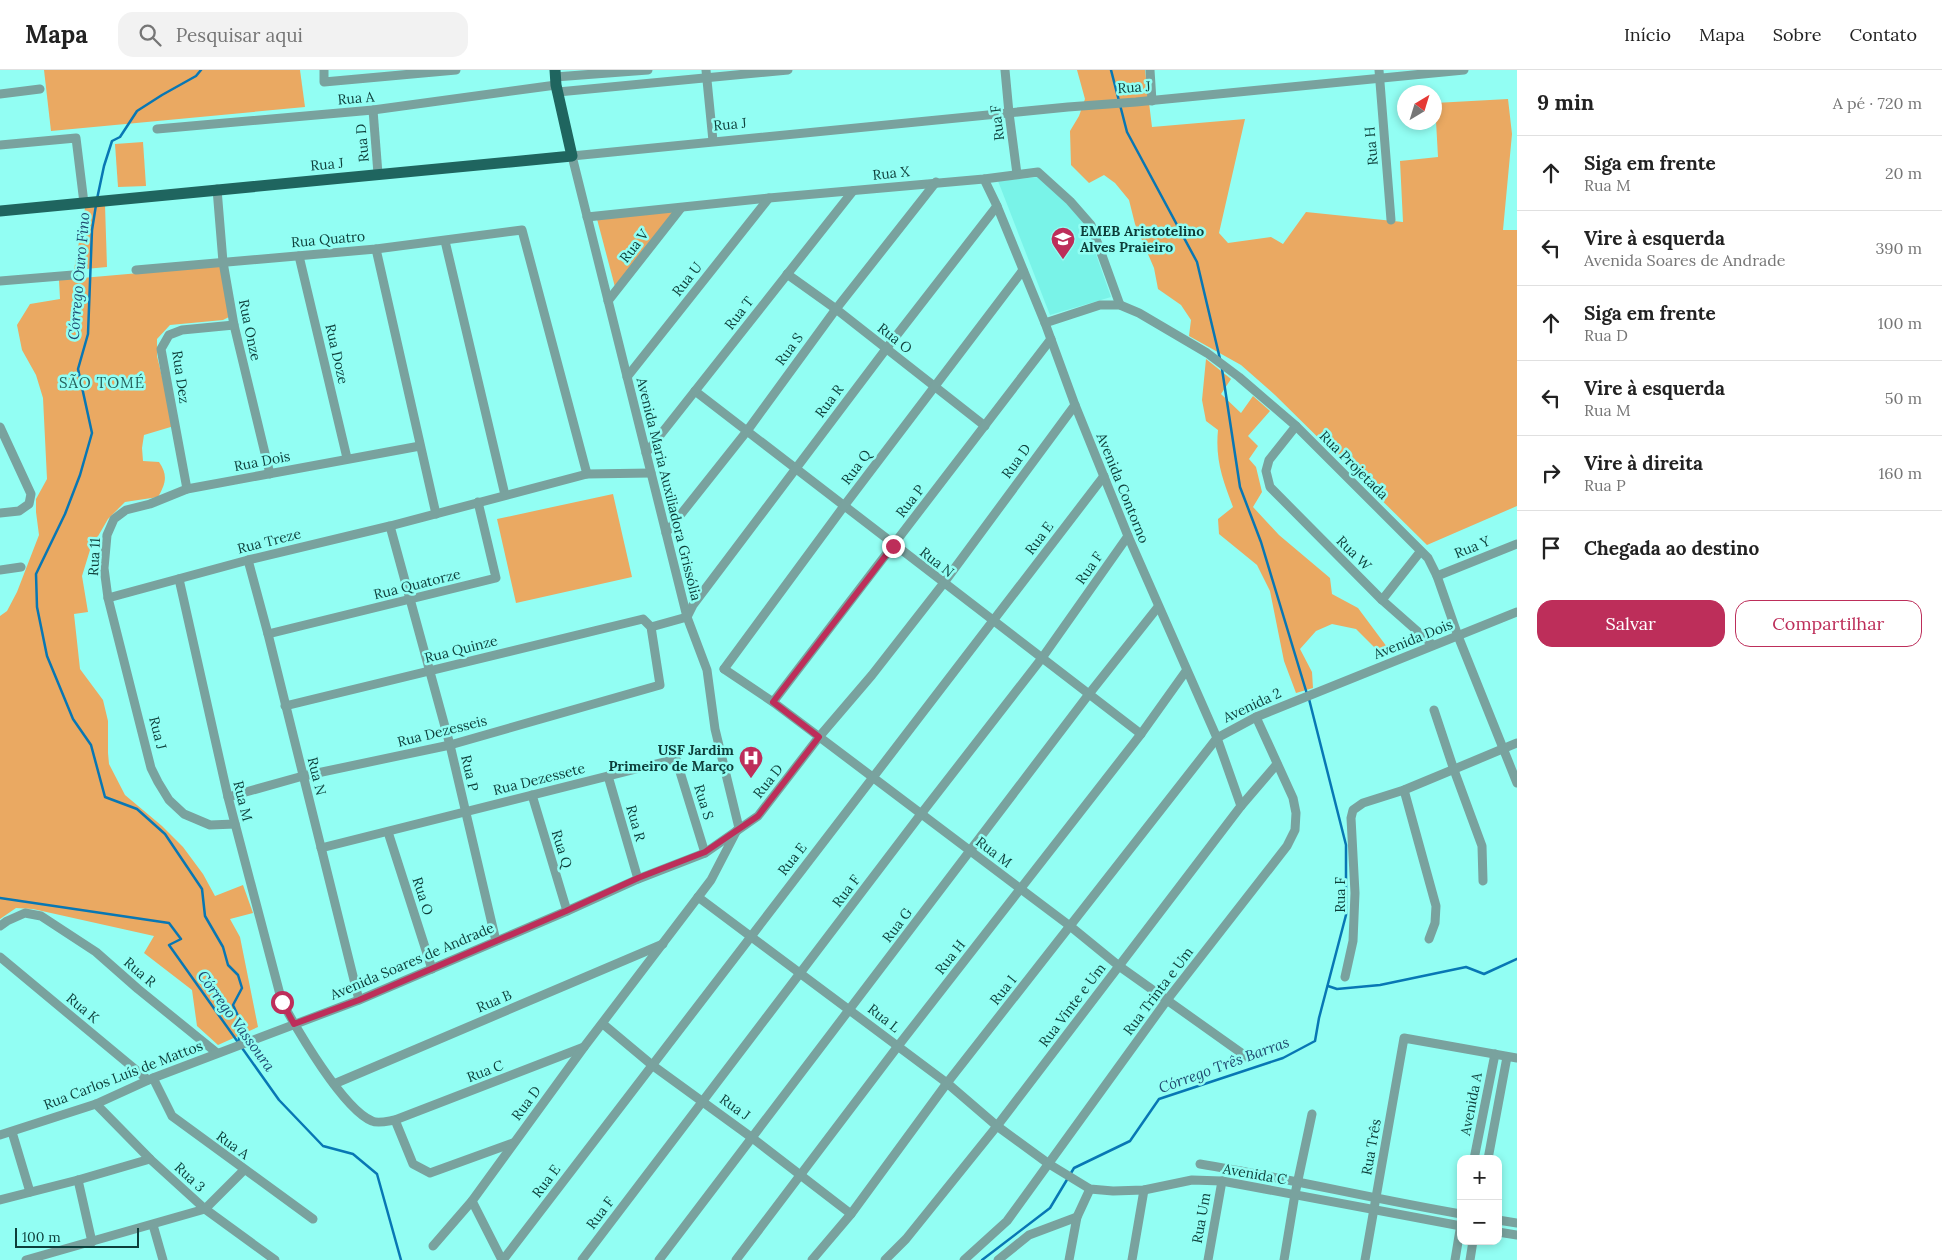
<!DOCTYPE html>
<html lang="pt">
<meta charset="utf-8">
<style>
:root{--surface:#fff;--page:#f2f2f2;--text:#222;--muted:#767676;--line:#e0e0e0;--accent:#bd2e5a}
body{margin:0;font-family:Lora,serif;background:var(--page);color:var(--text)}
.controls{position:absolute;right:15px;bottom:15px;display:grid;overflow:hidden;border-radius:10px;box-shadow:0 2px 8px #0003}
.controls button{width:45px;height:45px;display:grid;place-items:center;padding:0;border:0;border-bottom:1px solid var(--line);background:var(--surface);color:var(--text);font:25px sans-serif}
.compass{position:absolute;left:1397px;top:15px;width:45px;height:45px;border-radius:50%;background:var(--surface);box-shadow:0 2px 8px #0003;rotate:38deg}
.scale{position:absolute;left:15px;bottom:12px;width:124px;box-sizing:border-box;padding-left:5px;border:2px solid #0d3e3a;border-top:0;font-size:14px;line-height:18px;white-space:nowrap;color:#0d3e3a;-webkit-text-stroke:4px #92fef3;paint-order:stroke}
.stop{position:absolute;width:15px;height:15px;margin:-11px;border:4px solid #bd2e5a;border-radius:50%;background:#fff}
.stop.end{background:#bd2e5a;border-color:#fff;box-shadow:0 1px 5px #0008}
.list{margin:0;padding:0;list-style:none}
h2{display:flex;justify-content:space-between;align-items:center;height:65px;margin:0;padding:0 20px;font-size:21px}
h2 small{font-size:16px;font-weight:400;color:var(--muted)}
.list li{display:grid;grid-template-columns:32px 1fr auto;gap:15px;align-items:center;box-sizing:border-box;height:75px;padding:0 20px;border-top:1px solid var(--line)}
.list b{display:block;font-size:19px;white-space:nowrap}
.list p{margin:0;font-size:16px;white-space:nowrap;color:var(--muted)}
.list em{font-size:16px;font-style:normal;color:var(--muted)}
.actions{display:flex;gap:10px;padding:15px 20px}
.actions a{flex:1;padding:11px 0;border:1px solid var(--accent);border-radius:15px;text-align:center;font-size:18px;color:var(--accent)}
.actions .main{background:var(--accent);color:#fff}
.icon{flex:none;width:28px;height:28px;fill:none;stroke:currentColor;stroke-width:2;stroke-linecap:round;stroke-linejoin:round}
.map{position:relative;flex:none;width:1517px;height:1190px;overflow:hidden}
header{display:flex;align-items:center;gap:30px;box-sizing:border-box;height:70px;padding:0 25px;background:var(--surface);border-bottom:1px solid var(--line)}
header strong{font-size:24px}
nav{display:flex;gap:28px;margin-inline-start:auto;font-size:18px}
.search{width:350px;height:45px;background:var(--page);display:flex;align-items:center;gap:12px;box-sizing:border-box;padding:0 18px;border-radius:15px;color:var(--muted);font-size:19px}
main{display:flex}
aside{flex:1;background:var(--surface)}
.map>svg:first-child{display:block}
.built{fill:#79f3e8}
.green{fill:#eaa962}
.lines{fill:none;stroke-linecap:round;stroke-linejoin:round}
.stream{stroke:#0877b4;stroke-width:2.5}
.minor{stroke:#79a29e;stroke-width:9}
.major{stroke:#1f655f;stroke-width:11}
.route{stroke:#bd2e5a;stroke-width:6}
.labels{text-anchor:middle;stroke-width:5;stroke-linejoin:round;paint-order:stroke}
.street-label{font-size:14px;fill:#0d3e3a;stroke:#92fef3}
.poi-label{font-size:14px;font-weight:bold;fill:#0d3e3a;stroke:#92fef3;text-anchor:start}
.water-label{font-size:15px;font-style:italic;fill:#214c71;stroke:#92fef3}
.neighbourhood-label{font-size:15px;letter-spacing:1px;fill:#27615c;stroke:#92fef3}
</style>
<header>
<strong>Mapa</strong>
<div class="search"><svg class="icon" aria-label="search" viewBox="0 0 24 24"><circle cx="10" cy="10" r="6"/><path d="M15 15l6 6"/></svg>Pesquisar aqui</div>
<nav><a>Início</a><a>Mapa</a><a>Sobre</a><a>Contato</a></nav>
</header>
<main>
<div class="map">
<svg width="1517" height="1190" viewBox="0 0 1517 1190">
<rect width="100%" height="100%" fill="#92fef3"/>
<!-- built -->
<polygon class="built" points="1038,107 1071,137 1085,153 1111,227 1050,245 998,111"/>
<!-- green -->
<g class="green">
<polygon points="44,0 300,0 305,37 51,61"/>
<polygon points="1077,0 1145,0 1152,57 1245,49 1219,163 1228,173 1271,167 1283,174 1306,142 1403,152 1400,91 1438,87 1435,33 1508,29 1512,64 1503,160 1517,160 1517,436 1427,475 1275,325 1241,295 1189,266 1191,250 1181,235 1158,219 1154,198 1135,154 1129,130 1115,113 1104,105 1089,113 1071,95 1070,61 1079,46 1085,29"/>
<polygon points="143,72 146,116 118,117 115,74"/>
<polygon points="105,135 107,197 74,200 85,138"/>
<polygon points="675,141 615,217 597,149"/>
<path d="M220,196L229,247L223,250L170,255L157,269V286L174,356L144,365L142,378L143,391L159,392C168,405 166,413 158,427L125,432L108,449L90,480L82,506L88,542L74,544L80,599L103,630L108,651V683L109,694L125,725L162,756L183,777L203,804L215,826L243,815L253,843L230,849L240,867L258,957L218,975L197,956L192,920L144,883L154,866L33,839L16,838L0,849V546L7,541L17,522L39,465L36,442V429L47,409L43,328L36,305L22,280L17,255L30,234L60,229L59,210Z"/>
<path d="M1206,289L1231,309L1221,324L1241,343L1253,326L1270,341L1248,366L1258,376L1249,389L1256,397L1262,422L1253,437L1279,465L1330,508L1332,524L1358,538L1387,577L1380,583L1356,559L1332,554L1316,561L1300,579L1312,602L1313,618L1296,623L1284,591L1270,521L1257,495L1219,464L1218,449L1233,437C1223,410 1215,390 1218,360L1206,351L1202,330Z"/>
<polygon points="613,424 632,507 516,533 497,449"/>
</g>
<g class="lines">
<!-- stream -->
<g class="stream">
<polyline points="1111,0 1127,62 1197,192 1220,289"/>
<polyline points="97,129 104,96 112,71 120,67 137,41 162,25 196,6 201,0"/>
<polyline points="96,135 92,160 88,264 78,299 92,363 80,405 65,444 36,504 37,537 47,586 73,649 91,675 105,727 137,739 165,764 202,819 205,846 223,877 228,895 238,905 242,918 233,935 239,948 239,973"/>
<polyline points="1222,299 1240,417 1261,472 1307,624"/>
<polyline points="0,828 169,853 181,869 169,875 279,1030 323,1076 353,1084 377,1104 401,1190"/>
<polyline points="1328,916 1337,919 1380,915 1466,897 1484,904 1517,889"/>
<polyline points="982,1190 1050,1138 1074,1098 1130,1071 1159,1029 1283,988 1315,971 1319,948 1346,845 1346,775 1309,629"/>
</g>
<!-- minor -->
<g class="minor">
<polyline points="324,0 324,12 456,0"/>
<polyline points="706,0 713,71"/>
<polyline points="1005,0 1009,43 1017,104"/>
<polyline points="1150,0 1152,31"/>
<polyline points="1379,0 1391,150"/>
<polyline points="555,7 648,0"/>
<polyline points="558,22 788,0"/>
<polyline points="0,24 40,19"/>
<polyline points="373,40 378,104"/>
<polyline points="157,59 373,40 556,15"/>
<polyline points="0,75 76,68 84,133"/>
<polyline points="984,109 997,136 1045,253 1075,335 1128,466 1217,668 1241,736"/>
<polyline points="217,119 223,192 234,255 270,404"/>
<polyline points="587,147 769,128 984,109 1038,102 1070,131 1091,155 1120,235"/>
<polyline points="445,171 505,425"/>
<polyline points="376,179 436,444"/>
<polyline points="299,186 347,388"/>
<polyline points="136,200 376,179 522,160 587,404"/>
<polyline points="787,204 836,239 985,356"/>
<polyline points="0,211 73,205"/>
<polyline points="608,231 681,138"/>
<polyline points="1045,253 1100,235 1120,235 1139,243 1207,283 1239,307 1296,356 1428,488 1437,506 1458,566 1517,713"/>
<polyline points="627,307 769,128"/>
<polyline points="695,321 1141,664"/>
<polyline points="1296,356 1269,390 1266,401 1270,417 1382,530 1433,575"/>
<polyline points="0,357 31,424 29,434 19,441 0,443"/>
<polyline points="646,383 853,121"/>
<polyline points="187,419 161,279 169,265 182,260 234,255"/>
<polyline points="390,456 450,675 496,871"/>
<polyline points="666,463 747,361 836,239 936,112"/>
<polyline points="248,490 268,564 359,930"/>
<polyline points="0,500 21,497"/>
<polyline points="1437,506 1517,474"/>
<path d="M179,509L228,727L282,932C298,961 343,1039 372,1051C378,1054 388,1051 395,1050L584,977"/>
<polyline points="108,528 248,490 390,456 587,404 651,403"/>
<polyline points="1382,530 1420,482"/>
<polyline points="651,557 687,547 693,535 886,279 997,136"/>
<polyline points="268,564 496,508 478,432"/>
<polyline points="724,599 773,632 1070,856 1119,896 1247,987"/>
<polyline points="724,599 844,436 1023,200"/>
<polyline points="773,632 1051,269"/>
<polyline points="1434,640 1454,700 1482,776 1483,811"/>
<polyline points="608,706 638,809"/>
<polyline points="1404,720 1436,836 1435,853 1429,869"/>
<polyline points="532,725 567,841"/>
<polyline points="228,727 303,706 450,675 660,615 651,557 643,549 285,636"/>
<polyline points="235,754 210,755 184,744 169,730 158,712 151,698 108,528 104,498 107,465 114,449 126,440 150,434 187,419 420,376"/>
<polyline points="739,758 715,659 707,600 687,547 572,86 1068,37 1136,32 1464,0"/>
<polyline points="388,762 432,899"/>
<polyline points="321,778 676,689 705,783"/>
<polyline points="698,827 947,1013 997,1056 1049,1094 1090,1119 1113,1121 1144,1120 1192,1110 1222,1111 1461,1156"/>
<polyline points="0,856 7,851 25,843 41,846 96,882 138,919 217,983"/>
<polyline points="0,887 148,1010"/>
<polyline points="1345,907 1353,871 1355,823 1351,748 1353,740 1363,733 1404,720 1517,673"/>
<polyline points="603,954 652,995 751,1067 851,1144"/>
<polyline points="153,1008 172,1046 313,1149"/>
<polyline points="334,1014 663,874"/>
<polyline points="96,1034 150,1089 205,1139 275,1190"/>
<polyline points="395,1050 413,1094 430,1103 513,1073"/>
<polyline points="12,1062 30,1122"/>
<polyline points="0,1065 96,1034 153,1008 359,930 567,841 638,809 705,783 758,746 819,667 872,605 943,514 1075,335"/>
<polyline points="1474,1089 1495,984"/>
<polyline points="1488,1089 1507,987"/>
<path d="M1200,1094C1287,1108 1373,1129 1461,1144"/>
<polyline points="78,1110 92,1172"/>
<polyline points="0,1130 78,1110 150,1089"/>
<polyline points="472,1131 502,1190"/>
<polyline points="1498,1150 1517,1153"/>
<polyline points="153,1155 163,1190"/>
<polyline points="1498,1162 1517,1165"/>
<polyline points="433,1176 472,1131 584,977 711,810 737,760"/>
<polyline points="26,1190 205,1139 244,1100"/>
<polyline points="503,1190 1104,406"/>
<polyline points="582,1190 921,744 1042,588 1128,466"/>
<polyline points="659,1190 1089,624 1158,537"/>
<polyline points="736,1190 898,976 1141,664 1186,601"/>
<polyline points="812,1190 851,1144 947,1013 1217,668 1256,647 1517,542"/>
<polyline points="885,1190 906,1169 997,1056 1241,736 1277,694"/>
<polyline points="964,1190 1007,1151 1167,930 1287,776 1295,760 1296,743 1293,728 1256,647"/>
<polyline points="998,1190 1029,1165 1077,1147"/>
<polyline points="1069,1190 1077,1147 1090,1119"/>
<polyline points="1132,1190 1144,1120"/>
<polyline points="1208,1190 1222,1111"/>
<polyline points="1284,1190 1295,1124 1312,1044"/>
<polyline points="1365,1190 1404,968 1517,988"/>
<polyline points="1455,1190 1461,1154"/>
<polyline points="1470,1190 1473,1171"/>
</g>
<!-- major -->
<polyline class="major" points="0,141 572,86 556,15 555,0"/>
</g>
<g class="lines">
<!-- route -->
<polyline class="route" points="282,932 294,954 359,930 566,841 638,808 705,782 758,746 819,667 773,632 893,476"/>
</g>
<!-- icons -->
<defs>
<symbol id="school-pin" viewBox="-11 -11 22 30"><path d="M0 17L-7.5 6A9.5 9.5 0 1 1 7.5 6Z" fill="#bd2e5a" stroke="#92fef3"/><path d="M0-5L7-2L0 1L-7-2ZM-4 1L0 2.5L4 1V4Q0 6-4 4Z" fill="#fff"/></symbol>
<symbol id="hospital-pin" viewBox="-11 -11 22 30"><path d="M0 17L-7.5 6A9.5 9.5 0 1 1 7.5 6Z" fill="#bd2e5a" stroke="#92fef3"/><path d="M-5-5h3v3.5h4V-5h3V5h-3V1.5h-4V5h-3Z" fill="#fff"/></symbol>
</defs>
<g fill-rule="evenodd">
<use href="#school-pin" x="1049" y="155" width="28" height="38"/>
<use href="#hospital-pin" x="737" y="674" width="28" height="38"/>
</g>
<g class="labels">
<!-- street labels -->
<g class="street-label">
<text transform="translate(1134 17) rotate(-4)" y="5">Rua J</text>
<text transform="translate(356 28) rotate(-5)" y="5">Rua A</text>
<text transform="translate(997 53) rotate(-97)" y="5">Rua F</text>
<text transform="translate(730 54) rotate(-5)" y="5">Rua J</text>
<text transform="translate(362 73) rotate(-95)" y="5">Rua D</text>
<text transform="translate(1371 76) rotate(-95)" y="5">Rua H</text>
<text transform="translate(327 94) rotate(-5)" y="5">Rua J</text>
<text transform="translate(891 103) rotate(-6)" y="5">Rua X</text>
<text transform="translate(328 169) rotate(-5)" y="5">Rua Quatro</text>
<text transform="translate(634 176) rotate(-52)" y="5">Rua V</text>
<text transform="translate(687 209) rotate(-52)" y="5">Rua U</text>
<text transform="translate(739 243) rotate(-52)" y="5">Rua T</text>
<text transform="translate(250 260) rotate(78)" y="5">Rua Onze</text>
<text transform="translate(895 268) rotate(38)" y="5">Rua O</text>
<text transform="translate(789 279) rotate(-54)" y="5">Rua S</text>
<text transform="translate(337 284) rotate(77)" y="5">Rua Doze</text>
<text transform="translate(181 307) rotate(82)" y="5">Rua Dez</text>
<text transform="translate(829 331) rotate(-53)" y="5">Rua R</text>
<text transform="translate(262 391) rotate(-11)" y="5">Rua Dois</text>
<text transform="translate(1016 391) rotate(-54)" y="5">Rua D</text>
<text transform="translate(1354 395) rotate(45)" y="5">Rua Projetada</text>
<text transform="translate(856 397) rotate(-53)" y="5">Rua Q</text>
<text transform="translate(1123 418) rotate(68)" y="5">Avenida Contorno</text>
<text transform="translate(669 419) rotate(76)" y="5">Avenida Maria Auxiliadora Grissólia</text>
<text transform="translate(910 431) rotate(-52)" y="5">Rua P</text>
<text transform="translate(1039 468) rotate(-53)" y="5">Rua E</text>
<text transform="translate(269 471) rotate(-14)" y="5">Rua Treze</text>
<text transform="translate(1472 477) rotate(-22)" y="5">Rua Y</text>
<text transform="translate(1354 483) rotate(45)" y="5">Rua W</text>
<text transform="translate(94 487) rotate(-87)" y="5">Rua 11</text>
<text transform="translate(937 492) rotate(38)" y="5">Rua N</text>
<text transform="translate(1089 498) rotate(-55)" y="5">Rua F</text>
<text transform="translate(417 514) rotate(-14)" y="5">Rua Quatorze</text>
<text transform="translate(1413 569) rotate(-22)" y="5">Avenida Dois</text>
<text transform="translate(461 579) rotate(-14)" y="5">Rua Quinze</text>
<text transform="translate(1252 635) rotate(-25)" y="5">Avenida 2</text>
<text transform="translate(442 661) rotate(-14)" y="5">Rua Dezesseis</text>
<text transform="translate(158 663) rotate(76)" y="5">Rua J</text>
<text transform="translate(470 703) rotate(77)" y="5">Rua P</text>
<text transform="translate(317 706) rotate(76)" y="5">Rua N</text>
<text transform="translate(539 709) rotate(-14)" y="5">Rua Dezessete</text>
<text transform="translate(768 711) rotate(-52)" y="5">Rua D</text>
<text transform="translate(243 731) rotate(76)" y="5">Rua M</text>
<text transform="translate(704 732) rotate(73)" y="5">Rua S</text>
<text transform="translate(636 753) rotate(74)" y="5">Rua R</text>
<text transform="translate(562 779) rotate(73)" y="5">Rua Q</text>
<text transform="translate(994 782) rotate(37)" y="5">Rua M</text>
<text transform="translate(792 789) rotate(-52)" y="5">Rua E</text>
<text transform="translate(846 821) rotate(-53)" y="5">Rua F</text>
<text transform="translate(1340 825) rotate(-90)" y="5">Rua F</text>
<text transform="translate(423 826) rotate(72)" y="5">Rua O</text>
<text transform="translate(897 855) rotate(-53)" y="5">Rua G</text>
<text transform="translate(950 887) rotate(-52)" y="5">Rua H</text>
<text transform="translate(412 891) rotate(-23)" y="5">Avenida Soares de Andrade</text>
<text transform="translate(140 902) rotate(41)" y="5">Rua R</text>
<text transform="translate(1003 920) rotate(-52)" y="5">Rua I</text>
<text transform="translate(1158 921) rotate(-53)" y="5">Rua Trinta e Um</text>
<text transform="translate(494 931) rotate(-23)" y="5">Rua B</text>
<text transform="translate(1072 935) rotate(-53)" y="5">Rua Vinte e Um</text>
<text transform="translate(83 938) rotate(40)" y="5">Rua K</text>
<text transform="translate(884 948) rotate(38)" y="5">Rua L</text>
<text transform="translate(485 1001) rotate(-21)" y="5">Rua C</text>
<text transform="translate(123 1005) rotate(-21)" y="5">Rua Carlos Luís de Mattos</text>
<text transform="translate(526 1033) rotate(-53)" y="5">Rua D</text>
<text transform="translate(1471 1034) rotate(-79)" y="5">Avenida A</text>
<text transform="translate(735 1037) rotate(35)" y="5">Rua J</text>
<text transform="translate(233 1075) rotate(36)" y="5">Rua A</text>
<text transform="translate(1371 1077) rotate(-80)" y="5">Rua Três</text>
<text transform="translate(1255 1104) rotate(10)" y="5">Avenida C</text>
<text transform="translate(190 1107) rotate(43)" y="5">Rua 3</text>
<text transform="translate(546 1111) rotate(-53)" y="5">Rua E</text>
<text transform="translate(600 1143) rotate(-53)" y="5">Rua F</text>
<text transform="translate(1201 1148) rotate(-80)" y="5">Rua Um</text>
</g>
<!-- poi labels -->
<g class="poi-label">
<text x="1080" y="166">EMEB Aristotelino<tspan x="1080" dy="16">Alves Praieiro</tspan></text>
<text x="734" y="685" text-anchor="end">USF Jardim<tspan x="734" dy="16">Primeiro de Março</tspan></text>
</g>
<!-- water labels -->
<g class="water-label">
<text transform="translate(79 206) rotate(-85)" y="5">Córrego Ouro Fino</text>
<text transform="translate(236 951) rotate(54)" y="5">Córrego Vassoura</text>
<text transform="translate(1224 995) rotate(-20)" y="5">Córrego Três Barras</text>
</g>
<!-- neighbourhood labels -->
<g class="neighbourhood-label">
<text x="102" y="318">SÃO TOMÉ</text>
</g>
</g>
</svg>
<div class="controls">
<button>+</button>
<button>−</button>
</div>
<svg class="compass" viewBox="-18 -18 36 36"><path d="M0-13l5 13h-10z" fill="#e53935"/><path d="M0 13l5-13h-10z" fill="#767676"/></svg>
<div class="scale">100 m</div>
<div class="stop" style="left:282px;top:932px"></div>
<div class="stop end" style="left:893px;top:476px"></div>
</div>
<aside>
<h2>9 min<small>A pé · 720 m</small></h2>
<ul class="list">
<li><svg class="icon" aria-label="ahead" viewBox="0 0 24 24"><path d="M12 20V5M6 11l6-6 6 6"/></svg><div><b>Siga em frente</b><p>Rua M</p></div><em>20 m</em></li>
<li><svg class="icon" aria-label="left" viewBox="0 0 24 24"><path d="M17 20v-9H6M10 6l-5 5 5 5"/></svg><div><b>Vire à esquerda</b><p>Avenida Soares de Andrade</p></div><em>390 m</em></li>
<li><svg class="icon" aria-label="ahead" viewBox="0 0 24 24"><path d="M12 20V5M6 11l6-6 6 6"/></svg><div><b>Siga em frente</b><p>Rua D</p></div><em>100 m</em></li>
<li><svg class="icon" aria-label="left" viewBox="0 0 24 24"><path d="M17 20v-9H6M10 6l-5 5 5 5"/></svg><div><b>Vire à esquerda</b><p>Rua M</p></div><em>50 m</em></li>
<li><svg class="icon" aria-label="right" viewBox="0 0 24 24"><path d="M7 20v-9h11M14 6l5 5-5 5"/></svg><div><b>Vire à direita</b><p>Rua P</p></div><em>160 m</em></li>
<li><svg class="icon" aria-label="arrive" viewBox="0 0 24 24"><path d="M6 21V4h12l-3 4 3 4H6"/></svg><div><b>Chegada ao destino</b></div></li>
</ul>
<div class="actions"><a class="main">Salvar</a><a>Compartilhar</a></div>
</aside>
</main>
